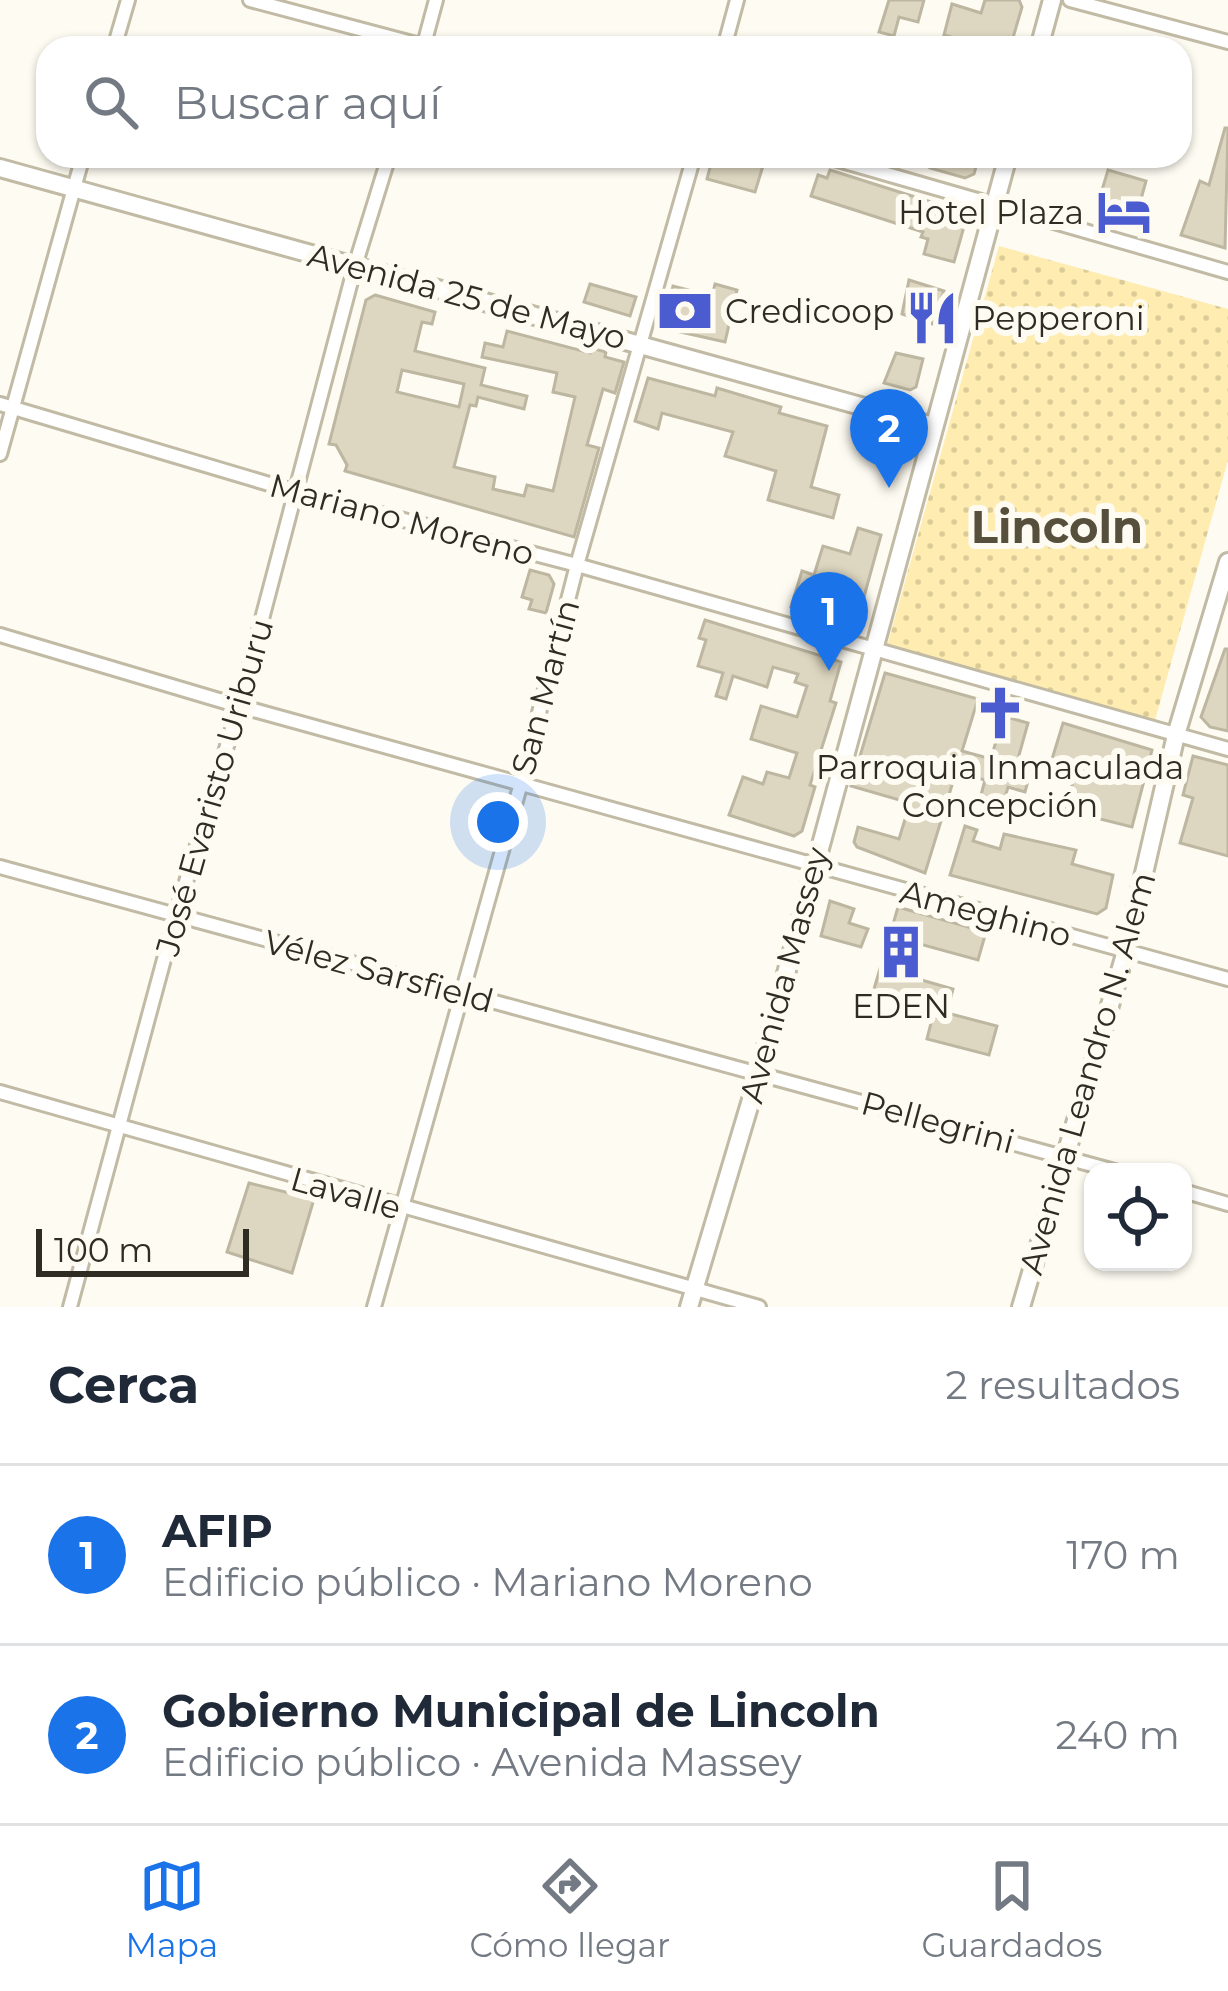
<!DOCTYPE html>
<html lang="es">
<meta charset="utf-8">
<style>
:root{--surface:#fff;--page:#f2f2f3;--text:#1f2937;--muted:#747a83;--line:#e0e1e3;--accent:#1a73e8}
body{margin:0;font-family:Montserrat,sans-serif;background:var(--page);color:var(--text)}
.controls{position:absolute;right:36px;bottom:36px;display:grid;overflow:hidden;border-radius:24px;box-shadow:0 3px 9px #0004}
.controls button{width:108px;height:108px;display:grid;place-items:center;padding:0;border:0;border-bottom:3px solid var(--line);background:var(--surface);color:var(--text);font:60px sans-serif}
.scale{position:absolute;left:36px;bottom:30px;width:213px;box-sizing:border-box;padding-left:12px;border:6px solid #2f2c24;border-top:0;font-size:33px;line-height:42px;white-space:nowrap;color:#2f2c24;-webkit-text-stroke:9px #fefbf2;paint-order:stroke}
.you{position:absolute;left:498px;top:822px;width:42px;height:42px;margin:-30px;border:9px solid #fff;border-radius:50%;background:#1a73e8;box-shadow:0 0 0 18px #1a73e833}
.badge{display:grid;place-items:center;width:78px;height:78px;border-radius:50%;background:var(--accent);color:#fff;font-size:39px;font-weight:700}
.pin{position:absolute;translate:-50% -99px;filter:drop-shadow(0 3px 6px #0008)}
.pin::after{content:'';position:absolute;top:63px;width:42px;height:36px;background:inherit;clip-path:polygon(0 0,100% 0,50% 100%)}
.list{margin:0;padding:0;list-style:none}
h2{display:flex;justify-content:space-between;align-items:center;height:156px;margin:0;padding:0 48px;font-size:51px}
h2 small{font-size:39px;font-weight:400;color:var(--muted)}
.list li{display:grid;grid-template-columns:78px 1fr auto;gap:36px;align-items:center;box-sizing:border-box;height:180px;padding:0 48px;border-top:3px solid var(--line)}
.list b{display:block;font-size:45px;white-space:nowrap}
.list p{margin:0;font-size:39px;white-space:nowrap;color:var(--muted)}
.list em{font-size:39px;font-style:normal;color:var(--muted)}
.icon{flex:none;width:66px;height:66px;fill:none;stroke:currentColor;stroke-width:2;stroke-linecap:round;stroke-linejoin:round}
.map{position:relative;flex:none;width:1228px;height:1307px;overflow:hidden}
.search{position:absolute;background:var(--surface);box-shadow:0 3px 9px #0004;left:36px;right:36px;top:36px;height:132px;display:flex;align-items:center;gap:30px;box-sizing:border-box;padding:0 42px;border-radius:36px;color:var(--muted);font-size:45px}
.sheet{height:516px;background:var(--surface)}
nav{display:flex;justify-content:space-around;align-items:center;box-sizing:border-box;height:168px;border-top:3px solid var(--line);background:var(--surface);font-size:33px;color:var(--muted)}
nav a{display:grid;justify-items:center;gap:6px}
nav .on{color:var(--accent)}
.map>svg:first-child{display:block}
.park{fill:url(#park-dots)}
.building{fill:#ddd6c0;stroke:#bdb6a0;stroke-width:3;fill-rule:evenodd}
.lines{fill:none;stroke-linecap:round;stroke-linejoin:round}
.minor-casing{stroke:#c1baa4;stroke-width:18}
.secondary-casing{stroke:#c1baa4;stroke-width:22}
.minor{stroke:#fff;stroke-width:12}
.secondary{stroke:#fff;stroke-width:16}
.labels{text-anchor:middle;stroke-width:12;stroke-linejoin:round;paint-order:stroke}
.poi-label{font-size:33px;fill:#2f2c24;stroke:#fefbf2;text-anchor:start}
.street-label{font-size:33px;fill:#2f2c24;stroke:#fefbf2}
.district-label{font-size:45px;font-weight:bold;fill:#554f3c;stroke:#fefbf2}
</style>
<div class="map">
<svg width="1228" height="1307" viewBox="0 0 1228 1307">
<defs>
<pattern id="park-dots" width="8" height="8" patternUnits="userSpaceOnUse" patternTransform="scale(3)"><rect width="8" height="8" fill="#ffecb0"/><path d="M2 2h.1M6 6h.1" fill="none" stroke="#dbcb97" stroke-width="1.8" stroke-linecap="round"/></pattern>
</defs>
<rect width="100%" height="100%" fill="#fefbf2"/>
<!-- park -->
<polygon class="park" points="999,246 1228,309 1228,460 1155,720 887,646"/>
<!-- building -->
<g class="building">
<polygon points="889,0 924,0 918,22 899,17 894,36 879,32"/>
<polygon points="985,0 1019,0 1022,7 1010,48 989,48 944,35 952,4 981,13"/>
<polygon points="1225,128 1228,128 1225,248 1181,235 1200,181 1209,185"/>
<polygon points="713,156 766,156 755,192 707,179"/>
<polygon points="933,156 979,156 974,174 965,178 930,168"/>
<polygon points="830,170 931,202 963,208 967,216 954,262 924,254 928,239 921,237 923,232 811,196 818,175 827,178"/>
<polygon points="1108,170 1146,181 1135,221 1096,210"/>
<polygon points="909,280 944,291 933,324 902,314"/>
<polygon points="590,284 636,297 630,316 584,302"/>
<polygon points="715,284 737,290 725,342 663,328 673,286 712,296"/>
<path d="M375,295L435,312L432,324L422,322L415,351L485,368L481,385L527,396L524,409L478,397L476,406L470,405L454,467L495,477L493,489L524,496L527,485L553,491L575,397L553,392L557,373L482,357L485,343L503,347L507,331L590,353L591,348L606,352L605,357L624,362L615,393L603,389L587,445L599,448L574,537L345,471L347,465L336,445L329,444L366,300ZM402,370L464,384L459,407L397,392Z"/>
<polygon points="896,353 923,359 916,387 910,390 884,383"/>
<polygon points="648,378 715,396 717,388 781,407 779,413 827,426 811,487 839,495 833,518 768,500 776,471 725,456 733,432 662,413 658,429 635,421"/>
<polygon points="858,528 881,535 859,615 846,623 791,607 802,571 814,575 823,546 850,554"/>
<polygon points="530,570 549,575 554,584 546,613 529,609 532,600 522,597"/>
<polygon points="705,620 841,662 830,701 836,703 810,785 815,787 802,831 794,836 729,815 743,777 763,784 767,772 789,778 797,753 751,739 761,706 797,717 807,686 795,682 798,674 773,667 767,687 733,676 726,699 716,696 723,673 698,666 706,640 699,638"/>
<polygon points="1225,649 1228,649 1228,731 1210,727 1201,717"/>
<polygon points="885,673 978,699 962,751 991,759 1003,716 1028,723 1016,766 1031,770 1025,792 1008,787 1004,801 981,795 985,780 956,772 925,873 857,847 854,842 858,827 899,839 910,803 851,786"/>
<polygon points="1063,723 1152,750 1132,827 1064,810 1075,776 1049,769"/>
<polygon points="1193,756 1228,765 1228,856 1180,843 1193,798 1183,795"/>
<polygon points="965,826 977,830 973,841 1000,849 1004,834 1076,850 1072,864 1113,875 1106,908 1097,914 950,875"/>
<polygon points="830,901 854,909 849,923 868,929 861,947 821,936"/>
<polygon points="898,907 986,932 978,960 920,944 911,977 953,989 947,1013 997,1026 989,1055 927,1039 935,1007 874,989"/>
<polygon points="249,1183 314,1199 292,1273 227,1252"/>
</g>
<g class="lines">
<defs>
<g id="minor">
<polyline points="250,0 431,48"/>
<polyline points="1070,0 1228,42"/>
<polyline points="114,48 128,0"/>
<polyline points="423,48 436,0"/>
<polyline points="724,48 737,0"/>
<polyline points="824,156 1228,272"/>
<polyline points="0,404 296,492 577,565 1228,749"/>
<polyline points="0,454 83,156"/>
<polyline points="0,635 239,706 1228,979"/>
<polyline points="0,867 1118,1172"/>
<polyline points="0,1092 759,1307"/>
<polyline points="1183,1191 1228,1204"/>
<polyline points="70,1307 176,915 239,706 355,266 389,156"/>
<polyline points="374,1307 521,783 577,565 694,156"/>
</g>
<g id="secondary">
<polyline points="1039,48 1052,0"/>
<polyline points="0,168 933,426"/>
<polyline points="689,1307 759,1073 1008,156"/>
<polyline points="1021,1307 1126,951 1176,735 1228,562"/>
</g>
</defs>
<!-- minor casing -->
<use href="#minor" class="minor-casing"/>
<!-- secondary casing -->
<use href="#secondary" class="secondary-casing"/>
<!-- minor -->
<use href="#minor" class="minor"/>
<!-- secondary -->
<use href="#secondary" class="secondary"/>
</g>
<!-- icons -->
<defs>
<symbol id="hotel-bare" viewBox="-9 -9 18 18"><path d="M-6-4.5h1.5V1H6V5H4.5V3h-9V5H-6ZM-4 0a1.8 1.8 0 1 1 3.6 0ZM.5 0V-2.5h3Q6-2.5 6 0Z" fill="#4b5bd0" stroke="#fefbf2" stroke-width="2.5" paint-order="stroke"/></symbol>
<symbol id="bank-bare" viewBox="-9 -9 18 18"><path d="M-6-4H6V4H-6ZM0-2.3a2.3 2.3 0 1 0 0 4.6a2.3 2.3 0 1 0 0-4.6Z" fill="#4b5bd0" stroke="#fefbf2" stroke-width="2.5" paint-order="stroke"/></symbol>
<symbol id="restaurant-bare" viewBox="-9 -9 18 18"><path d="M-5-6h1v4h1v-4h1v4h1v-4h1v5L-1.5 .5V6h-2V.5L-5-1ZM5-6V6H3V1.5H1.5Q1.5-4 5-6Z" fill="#4b5bd0" stroke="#fefbf2" stroke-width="2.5" paint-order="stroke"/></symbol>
<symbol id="church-bare" viewBox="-9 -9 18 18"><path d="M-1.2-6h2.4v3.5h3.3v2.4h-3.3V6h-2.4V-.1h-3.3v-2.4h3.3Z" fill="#4b5bd0" stroke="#fefbf2" stroke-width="2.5" paint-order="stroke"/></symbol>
<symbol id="building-bare" viewBox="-9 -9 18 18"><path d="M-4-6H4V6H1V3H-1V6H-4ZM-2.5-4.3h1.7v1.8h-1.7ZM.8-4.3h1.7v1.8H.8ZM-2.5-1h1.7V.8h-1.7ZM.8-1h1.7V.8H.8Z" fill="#4b5bd0" stroke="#fefbf2" stroke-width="2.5" paint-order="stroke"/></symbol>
</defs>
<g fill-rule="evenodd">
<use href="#hotel-bare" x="1086" y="174" width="76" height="76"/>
<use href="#bank-bare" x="647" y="273" width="76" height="76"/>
<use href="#restaurant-bare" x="894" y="280" width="76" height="76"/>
<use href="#church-bare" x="962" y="675" width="76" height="76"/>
<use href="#building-bare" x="863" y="914" width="76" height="76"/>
</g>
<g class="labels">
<!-- poi labels -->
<g class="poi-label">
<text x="1084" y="224" text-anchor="end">Hotel Plaza</text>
<text x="725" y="323">Credicoop</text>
<text x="972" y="330">Pepperoni</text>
<text x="1000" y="779" text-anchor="middle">Parroquia Inmaculada<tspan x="1000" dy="38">Concepción</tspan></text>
<text x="901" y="1018" text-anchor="middle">EDEN</text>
</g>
<!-- street labels -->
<g class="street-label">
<text transform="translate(467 296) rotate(15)" y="12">Avenida 25 de Mayo</text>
<text transform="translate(402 519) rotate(15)" y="12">Mariano Moreno</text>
<text transform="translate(545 687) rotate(-75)" y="12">San Martín</text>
<text transform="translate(214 787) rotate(-74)" y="12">José Evaristo Uriburu</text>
<text transform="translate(986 913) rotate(15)" y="12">Ameghino</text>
<text transform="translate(379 971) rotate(15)" y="12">Vélez Sarsfield</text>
<text transform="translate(784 975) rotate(-75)" y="12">Avenida Massey</text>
<text transform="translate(1087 1073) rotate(-74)" y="12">Avenida Leandro N. Alem</text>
<text transform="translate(938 1122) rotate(15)" y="12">Pellegrini</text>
<text transform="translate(346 1193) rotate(16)" y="12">Lavalle</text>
</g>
<!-- district labels -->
<g class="district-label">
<text x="1057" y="543">Lincoln</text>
</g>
</g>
</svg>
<div class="controls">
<button><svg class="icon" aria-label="locate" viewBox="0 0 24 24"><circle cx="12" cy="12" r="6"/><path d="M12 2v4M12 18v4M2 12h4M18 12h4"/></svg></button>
</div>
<div class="scale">100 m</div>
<div class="you"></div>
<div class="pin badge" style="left:829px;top:671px">1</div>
<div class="pin badge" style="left:889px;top:488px">2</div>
<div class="search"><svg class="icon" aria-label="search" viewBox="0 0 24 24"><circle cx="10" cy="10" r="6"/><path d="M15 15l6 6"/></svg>Buscar aquí</div>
</div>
<section class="sheet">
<h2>Cerca<small>2 resultados</small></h2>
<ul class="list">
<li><span class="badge">1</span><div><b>AFIP</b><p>Edificio público · Mariano Moreno</p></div><em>170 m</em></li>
<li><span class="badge">2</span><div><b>Gobierno Municipal de Lincoln</b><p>Edificio público · Avenida Massey</p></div><em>240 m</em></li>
</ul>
</section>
<nav>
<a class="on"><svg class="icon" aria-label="map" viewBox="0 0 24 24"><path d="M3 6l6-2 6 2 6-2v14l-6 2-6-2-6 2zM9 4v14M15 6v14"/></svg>Mapa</a>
<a><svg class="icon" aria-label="directions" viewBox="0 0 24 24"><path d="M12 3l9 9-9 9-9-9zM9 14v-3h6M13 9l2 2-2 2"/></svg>Cómo llegar</a>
<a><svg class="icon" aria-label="saved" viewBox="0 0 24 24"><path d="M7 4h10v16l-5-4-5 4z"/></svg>Guardados</a>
</nav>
